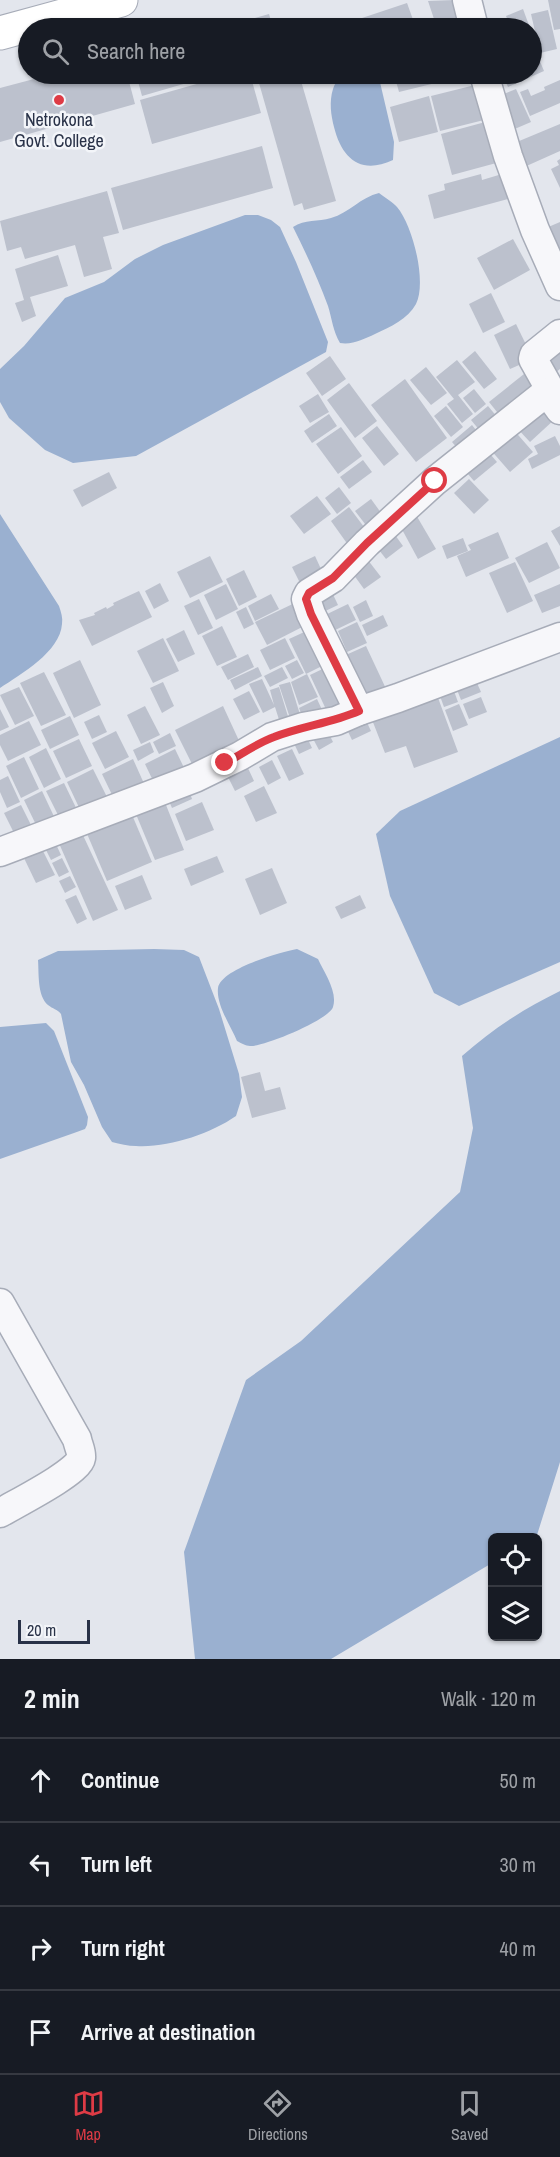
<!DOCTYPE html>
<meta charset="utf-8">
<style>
:root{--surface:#171b24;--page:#20242c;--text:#f1f3f6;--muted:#9ea1a6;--line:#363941;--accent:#de3b45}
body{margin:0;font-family:"Archivo Narrow",sans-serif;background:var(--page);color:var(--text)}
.controls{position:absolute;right:18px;bottom:18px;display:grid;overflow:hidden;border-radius:9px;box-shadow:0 2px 4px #0004}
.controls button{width:54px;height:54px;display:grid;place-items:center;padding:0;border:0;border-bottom:2px solid var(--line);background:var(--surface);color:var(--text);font:30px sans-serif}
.scale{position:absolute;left:18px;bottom:15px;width:72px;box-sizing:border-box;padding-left:6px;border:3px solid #283147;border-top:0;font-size:16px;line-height:21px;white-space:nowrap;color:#283147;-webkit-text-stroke:4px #f3f5f9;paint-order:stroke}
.stop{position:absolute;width:18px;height:18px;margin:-14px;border:4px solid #de3b45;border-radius:50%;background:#fff}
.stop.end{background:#de3b45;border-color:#fff;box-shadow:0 2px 6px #0008}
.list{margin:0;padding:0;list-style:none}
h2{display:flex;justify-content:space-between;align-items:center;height:78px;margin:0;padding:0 24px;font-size:26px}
h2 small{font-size:20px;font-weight:400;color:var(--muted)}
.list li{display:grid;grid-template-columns:39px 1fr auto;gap:18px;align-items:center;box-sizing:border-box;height:84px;padding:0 24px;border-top:2px solid var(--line)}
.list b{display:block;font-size:22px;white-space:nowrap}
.list em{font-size:20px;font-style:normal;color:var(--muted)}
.icon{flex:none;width:33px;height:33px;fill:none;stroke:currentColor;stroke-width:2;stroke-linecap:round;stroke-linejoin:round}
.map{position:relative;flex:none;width:560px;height:1659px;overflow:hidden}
.search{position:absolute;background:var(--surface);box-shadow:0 2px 4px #0004;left:18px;right:18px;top:18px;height:66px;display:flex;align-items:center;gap:15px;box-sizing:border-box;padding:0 21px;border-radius:33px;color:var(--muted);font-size:22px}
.sheet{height:414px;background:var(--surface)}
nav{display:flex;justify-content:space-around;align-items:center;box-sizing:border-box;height:84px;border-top:2px solid var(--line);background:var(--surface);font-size:16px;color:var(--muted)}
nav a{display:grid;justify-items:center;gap:3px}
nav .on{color:var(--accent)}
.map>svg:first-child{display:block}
.water{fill:#9ab0d0}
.building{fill:#bcc1cd}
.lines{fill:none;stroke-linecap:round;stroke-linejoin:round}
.street-casing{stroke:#a7acb8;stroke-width:31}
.secondary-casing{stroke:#a7acb8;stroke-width:35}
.street{stroke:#f7f7fa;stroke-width:28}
.secondary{stroke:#fff;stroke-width:33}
.route{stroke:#de3b45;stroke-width:8}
.poi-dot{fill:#de3b45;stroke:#f3f5f9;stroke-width:2}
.labels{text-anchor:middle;stroke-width:5;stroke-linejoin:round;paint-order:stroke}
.poi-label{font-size:18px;fill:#283147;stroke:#f3f5f9}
</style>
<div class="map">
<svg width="560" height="1659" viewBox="0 0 560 1659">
<rect width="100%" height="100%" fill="#e3e6ed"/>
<!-- water -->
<g class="water">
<path d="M349,74H375L379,78L394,142L393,160C361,175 342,159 334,127C331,115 329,102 333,89C334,85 337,81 339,77Z"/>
<path d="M379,193C385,198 393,202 397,207C413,226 427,282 416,304C408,319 390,327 375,334C364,339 353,345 340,343C333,331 332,319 328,306C318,279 306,253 293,227C305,219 318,222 331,218C349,213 361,197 379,193Z"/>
<polygon points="245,215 258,215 271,220 280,227 296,262 328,342 326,352 136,456 73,463 45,450 9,418 0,402 0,369 24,346 65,298 104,282 135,259 163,245"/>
<path d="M0,514L59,606C61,612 63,618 62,624C60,652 21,674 0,688Z"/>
<polygon points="560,737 560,962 459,1006 434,993 390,896 376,834 400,811"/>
<path d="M154,949L184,950L199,957L219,1009L239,1074L242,1097L236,1116C210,1134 168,1148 136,1146C128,1146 120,1144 112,1142L102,1127L84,1085L71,1062L61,1014C57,1009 53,1009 48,1005C37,996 39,973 38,960L58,951Z"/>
<path d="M297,949L318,959C324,972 338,992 333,1007C329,1020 263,1047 250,1046C246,1046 241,1043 237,1041C231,1026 216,1005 218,988C221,969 280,952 297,949Z"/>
<path d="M560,991V1462L537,1535L533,1537L492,1538V1563L331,1659H195L184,1552L246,1380L301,1341L460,1192L473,1128L462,1056C493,1029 523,1009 560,991Z"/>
<polygon points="46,1023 54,1031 88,1117 87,1125 85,1129 74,1133 0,1159 0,1027"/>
</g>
<!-- building -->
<g class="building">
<polygon points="455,0 461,20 437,28 428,1"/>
<polygon points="548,0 560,0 560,29 554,30"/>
<polygon points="407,3 416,28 342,28 341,25"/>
<polygon points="523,9 530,28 511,28 506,16"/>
<polygon points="548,10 557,49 540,53 531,14"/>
<polygon points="269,14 273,28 219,28"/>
<polygon points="532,42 544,71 508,87 502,74 532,74"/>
<polygon points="53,74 127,74 135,104 0,142 0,88"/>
<polygon points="136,74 218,74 142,96"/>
<polygon points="232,74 250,74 261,113 152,144 140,100"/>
<polygon points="269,74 299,74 336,201 304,210 302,203 294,206 259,83 270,80"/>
<polygon points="394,74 451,74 452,79 399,92"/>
<polygon points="560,80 560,103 530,116 520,92 528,89 531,96 545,90 544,87"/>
<polygon points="479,84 488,119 440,131 431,96"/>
<polygon points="516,89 531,122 510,131 496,97"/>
<polygon points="429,96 438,132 399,142 390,107"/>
<polygon points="489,121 500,162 452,175 441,134"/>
<polygon points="560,124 560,151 522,168 512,144"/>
<polygon points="262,146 273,188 123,230 111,188"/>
<polygon points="560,159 560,188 551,169 559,165 557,161"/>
<polygon points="481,174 482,180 502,174 508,199 434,219 428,195 445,190 444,184"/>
<polygon points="107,191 119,233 103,237 112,269 84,277 75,245 25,259 21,247 7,251 0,221"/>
<polygon points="560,222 560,258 546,228"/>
<polygon points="513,239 530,270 494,290 477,258"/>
<polygon points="58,255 68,286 30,297 36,316 22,322 15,303 24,300 15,269"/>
<polygon points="491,293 505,322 483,333 469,304"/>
<polygon points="516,324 533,359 510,369 494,335"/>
<polygon points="475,351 497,379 484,389 462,362"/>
<polygon points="560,351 560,369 550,377 535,357"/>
<polygon points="330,356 346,379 322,396 306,373"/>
<polygon points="457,360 475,382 458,395 473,414 462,423 447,404 454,399 436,377"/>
<polygon points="426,367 447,393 431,405 410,380"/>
<polygon points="529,370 545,390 505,422 489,402"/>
<polygon points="405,379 447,438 416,462 371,405"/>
<polygon points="349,383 377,421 355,438 327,400"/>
<polygon points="474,389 486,404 475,413 463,398"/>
<polygon points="318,394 329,412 310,423 299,406"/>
<polygon points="540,404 555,419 530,442 516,427"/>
<polygon points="446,406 463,427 451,437 434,416"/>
<polygon points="488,406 503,424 486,438 471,420"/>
<polygon points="329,414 337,426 312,443 304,431"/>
<polygon points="472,425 483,439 463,455 452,442"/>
<polygon points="377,426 399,454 384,466 362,438"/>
<polygon points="341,427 362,456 338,474 316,444"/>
<polygon points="512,428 533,452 510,472 489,448"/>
<polygon points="555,436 560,446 560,455 532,469 528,459 538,454 534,446"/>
<polygon points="484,447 497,462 474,481 461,466"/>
<polygon points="363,460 372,472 349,489 340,477"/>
<polygon points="109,472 117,488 82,507 73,490"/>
<polygon points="469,479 489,500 474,514 454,493"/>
<polygon points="339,487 351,503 337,514 325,498"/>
<polygon points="317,496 331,514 304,534 290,516"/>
<polygon points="371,499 387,521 372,533 355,511"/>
<polygon points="349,507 370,535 351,549 331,521"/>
<polygon points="412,508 436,549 418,559 398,522"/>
<polygon points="560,526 560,546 551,531"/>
<polygon points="390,528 403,546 386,559 372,541"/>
<polygon points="498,532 509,558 466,577 457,556 471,550 468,545"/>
<polygon points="463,538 468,551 447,559 442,546"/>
<polygon points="547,542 560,568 529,583 515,558"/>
<polygon points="364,555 381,577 364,589 348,567"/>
<polygon points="210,556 223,582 190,598 177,572"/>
<polygon points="315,556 326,580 304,591 292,567"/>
<polygon points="515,562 533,601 507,613 489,573"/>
<polygon points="244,570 257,597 239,606 226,579"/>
<polygon points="160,583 169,601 154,609 145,591"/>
<polygon points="226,584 238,609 216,620 204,595"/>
<polygon points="560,584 560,606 542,613 534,595"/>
<polygon points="329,586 338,605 319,614 310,596"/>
<polygon points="139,591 152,617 92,646 79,620 95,615 94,613 106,607 107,609 114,605 113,603"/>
<polygon points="271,594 279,609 255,621 248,606"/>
<polygon points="199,599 213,628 198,635 184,606"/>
<polygon points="301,600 312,622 267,645 255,622"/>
<polygon points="366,600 373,616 360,622 353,607"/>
<polygon points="348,604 356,620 329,633 321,617"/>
<polygon points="246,607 254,624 244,629 236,612"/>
<polygon points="383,615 388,626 367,636 362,625"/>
<polygon points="357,622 367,643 347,652 338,631"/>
<polygon points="222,626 237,657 217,666 202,636"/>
<polygon points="313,628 330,662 306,674 289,639"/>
<polygon points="184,630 195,654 178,662 166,639"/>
<polygon points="163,638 179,671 153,683 137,651"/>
<polygon points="285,638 295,658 270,670 260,650"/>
<polygon points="366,646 388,693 361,706 339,658"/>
<polygon points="248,654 254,667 228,680 221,667"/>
<polygon points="80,660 101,705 74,718 53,673"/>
<polygon points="297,660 304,673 292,679 285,666"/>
<polygon points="335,663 356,706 330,718 310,675"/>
<polygon points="258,667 262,676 235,690 230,680"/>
<polygon points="282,667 288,678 270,687 264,676"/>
<polygon points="44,672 66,715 41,726 20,683"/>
<polygon points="307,674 318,697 299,705 291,682"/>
<polygon points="473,674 481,692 461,700 454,682"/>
<polygon points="262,679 274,705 270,690 279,687 290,723 281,726 275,707 263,713 249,684"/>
<polygon points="163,682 174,706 162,713 150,688"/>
<polygon points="290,682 302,721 292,724 279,685"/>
<polygon points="451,683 458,702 444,707 437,688"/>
<polygon points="19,687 34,716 15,725 0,695"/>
<polygon points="434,687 458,752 414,768 406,746 385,753 369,712"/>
<polygon points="249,691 260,712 244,720 233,699"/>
<polygon points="481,697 487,712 469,719 463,704"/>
<polygon points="317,699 324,714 305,723 299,708"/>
<polygon points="459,704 468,725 453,731 445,710"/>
<polygon points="145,706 160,735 141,744 127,715"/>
<polygon points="223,706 241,745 194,768 175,730"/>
<polygon points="0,709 9,727 0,731"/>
<polygon points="363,714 371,731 352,740 344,723"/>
<polygon points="99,715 107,732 92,739 84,722"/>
<polygon points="70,716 79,735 50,749 41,730"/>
<polygon points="29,721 41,745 8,761 0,745 0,735"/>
<polygon points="325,726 333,742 319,750 310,733"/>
<polygon points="116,731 129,757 105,769 92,743"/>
<polygon points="304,731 312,748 299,754 291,737"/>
<polygon points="170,733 176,746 159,754 153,742"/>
<polygon points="79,739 92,766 66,778 53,751"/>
<polygon points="150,742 154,752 138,761 133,750"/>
<polygon points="46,748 61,779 44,788 29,757"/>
<polygon points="175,749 187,774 157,789 145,764"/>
<polygon points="292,749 304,774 289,781 277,756"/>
<polygon points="24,757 39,789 21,798 6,766"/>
<polygon points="133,759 146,788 116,803 102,774"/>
<polygon points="272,760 281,778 268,785 259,767"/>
<polygon points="247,766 254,781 235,791 227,775"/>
<polygon points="93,769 111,805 84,818 67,782"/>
<polygon points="8,776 20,802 7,808 0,792 0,780"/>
<polygon points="64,783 80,816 63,825 46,791"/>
<polygon points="264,786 277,813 256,822 244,796"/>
<polygon points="189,790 192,799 172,808 168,799"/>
<polygon points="42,791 58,825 40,833 24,800"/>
<polygon points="162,795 184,850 155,860 133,807"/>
<polygon points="202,802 214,830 186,841 175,814"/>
<polygon points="21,805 36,835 19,843 4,813"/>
<polygon points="130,810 152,862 107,881 85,829"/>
<polygon points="81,831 118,910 93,921 58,841"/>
<polygon points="54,840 61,855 51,860 44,846"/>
<polygon points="41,847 55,875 36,883 23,856"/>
<polygon points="217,856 224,872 191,886 184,869"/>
<polygon points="62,858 69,872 59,877 52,863"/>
<polygon points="272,868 287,903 260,915 245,879"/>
<polygon points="142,875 152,899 125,910 115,886"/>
<polygon points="70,876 76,887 65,893 59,881"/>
<polygon points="76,895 87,919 77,924 65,900"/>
<polygon points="360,895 366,908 341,919 335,907"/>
<polygon points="260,1072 265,1091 280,1087 286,1109 252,1118 241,1077"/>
</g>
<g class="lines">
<defs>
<g id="street">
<polyline points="467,0 474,28"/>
<polyline points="484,74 508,156 535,230 560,286"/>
<polyline points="547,392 547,384 533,359 534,355 560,334"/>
<polyline points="359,711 311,614 306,599 309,593 333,578 367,543 435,481 547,392 560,410"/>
<polyline points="0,852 195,778 240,756 272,737 303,727 336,721 359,711 398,698 560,637"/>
<path d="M0,1303L77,1439C78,1445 82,1452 81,1458C79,1472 15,1504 0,1513"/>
</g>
<polyline id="secondary" points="0,33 121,0"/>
</defs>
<!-- street casing -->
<use href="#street" class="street-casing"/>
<!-- secondary casing -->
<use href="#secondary" class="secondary-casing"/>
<!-- street -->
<use href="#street" class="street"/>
<!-- secondary -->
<use href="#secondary" class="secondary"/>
</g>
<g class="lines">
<!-- route -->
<path class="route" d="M225,763C241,755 257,743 274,737C303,726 331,723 359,711L311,614L306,599L309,593L333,578L367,543L435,481"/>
</g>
<!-- markers -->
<circle class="poi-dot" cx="59" cy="100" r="6"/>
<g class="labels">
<!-- poi labels -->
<g class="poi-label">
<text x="59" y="126">Netrokona<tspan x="59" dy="21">Govt. College</tspan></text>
</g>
</g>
</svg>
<div class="controls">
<button><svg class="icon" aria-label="locate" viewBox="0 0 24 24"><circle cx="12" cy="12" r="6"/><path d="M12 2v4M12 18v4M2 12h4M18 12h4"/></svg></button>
<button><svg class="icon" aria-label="layers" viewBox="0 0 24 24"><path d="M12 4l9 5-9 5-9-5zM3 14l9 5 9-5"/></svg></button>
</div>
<div class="scale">20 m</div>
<div class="stop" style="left:435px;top:481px"></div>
<div class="stop end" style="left:225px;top:763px"></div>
<div class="search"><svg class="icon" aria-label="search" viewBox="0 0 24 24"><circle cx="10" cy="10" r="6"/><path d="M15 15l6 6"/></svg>Search here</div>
</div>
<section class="sheet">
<h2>2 min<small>Walk · 120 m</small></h2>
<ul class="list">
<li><svg class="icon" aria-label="ahead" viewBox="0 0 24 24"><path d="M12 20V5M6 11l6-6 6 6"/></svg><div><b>Continue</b></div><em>50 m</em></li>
<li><svg class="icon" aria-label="left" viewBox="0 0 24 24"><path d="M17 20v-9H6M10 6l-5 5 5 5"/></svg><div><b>Turn left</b></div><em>30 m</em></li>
<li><svg class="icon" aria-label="right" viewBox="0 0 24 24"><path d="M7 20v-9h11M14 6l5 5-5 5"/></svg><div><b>Turn right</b></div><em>40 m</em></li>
<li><svg class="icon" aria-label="arrive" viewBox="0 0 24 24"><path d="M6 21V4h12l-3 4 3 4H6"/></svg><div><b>Arrive at destination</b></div></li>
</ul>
</section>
<nav>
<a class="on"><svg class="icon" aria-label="map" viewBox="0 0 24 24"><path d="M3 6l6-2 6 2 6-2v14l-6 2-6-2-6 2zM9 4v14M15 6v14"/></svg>Map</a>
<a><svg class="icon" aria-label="directions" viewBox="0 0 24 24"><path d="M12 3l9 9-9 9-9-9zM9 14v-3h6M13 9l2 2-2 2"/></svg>Directions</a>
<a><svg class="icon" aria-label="saved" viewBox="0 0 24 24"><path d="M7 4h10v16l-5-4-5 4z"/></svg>Saved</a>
</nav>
